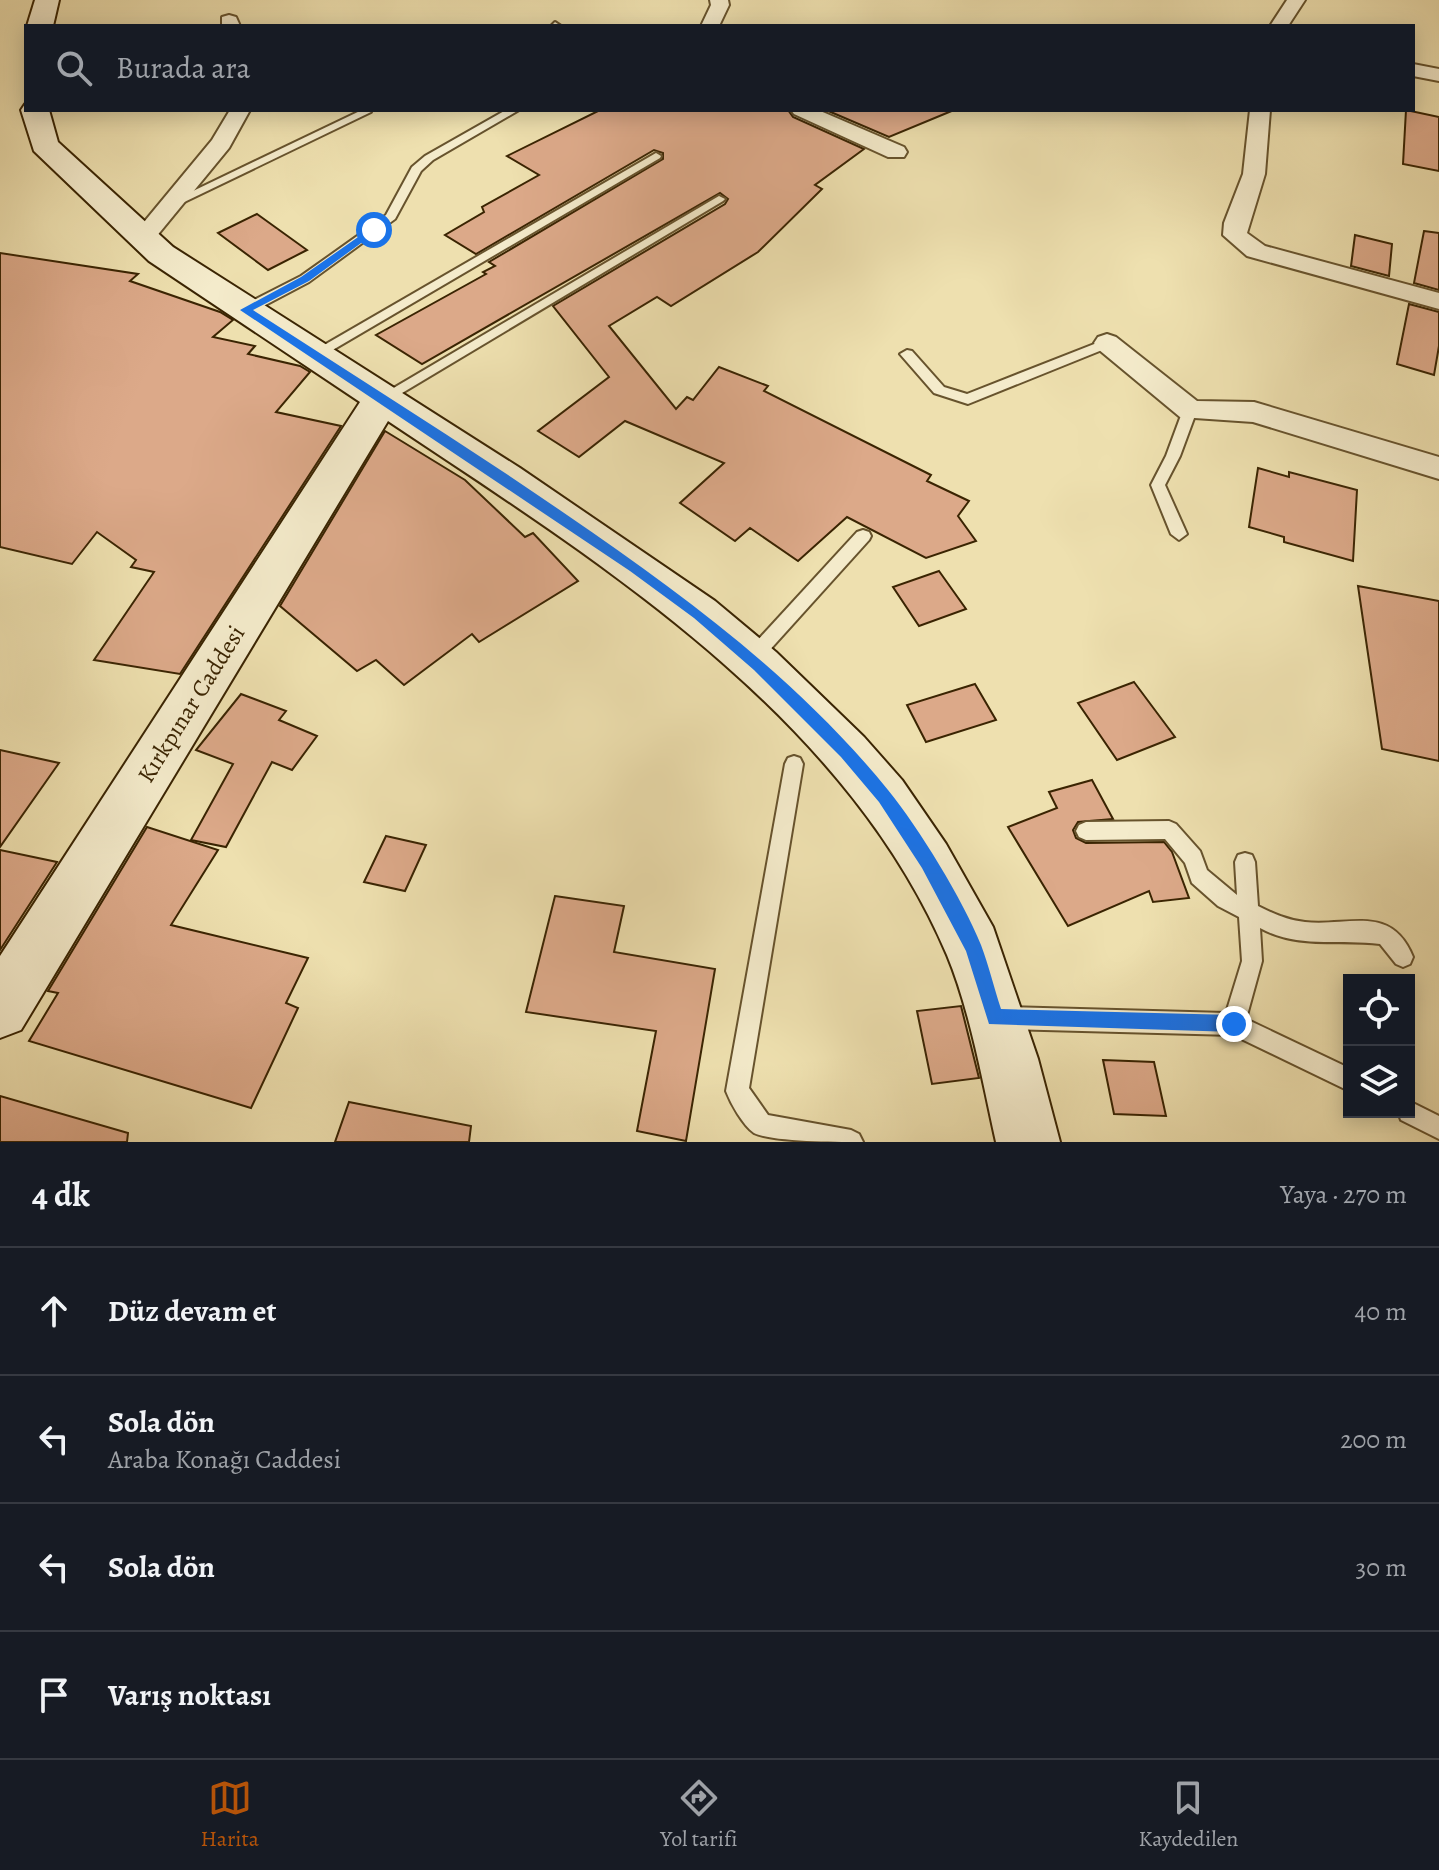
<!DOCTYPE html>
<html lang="tr">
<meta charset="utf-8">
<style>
:root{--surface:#171b24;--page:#242831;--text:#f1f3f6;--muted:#9ea1a6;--line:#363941;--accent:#b45309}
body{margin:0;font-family:Alegreya,serif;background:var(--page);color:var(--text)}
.controls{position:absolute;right:24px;bottom:24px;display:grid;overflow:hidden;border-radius:0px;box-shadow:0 4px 20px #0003}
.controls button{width:72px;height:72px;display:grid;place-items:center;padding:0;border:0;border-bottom:2px solid var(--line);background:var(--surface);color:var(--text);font:40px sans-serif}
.stop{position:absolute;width:24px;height:24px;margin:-18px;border:6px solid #1a73e8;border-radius:50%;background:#fff}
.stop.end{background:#1a73e8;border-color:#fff;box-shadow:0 2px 8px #0008}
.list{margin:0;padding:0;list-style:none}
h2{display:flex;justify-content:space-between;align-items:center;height:104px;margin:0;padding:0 32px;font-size:34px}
h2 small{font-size:26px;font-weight:400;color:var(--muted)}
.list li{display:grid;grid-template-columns:52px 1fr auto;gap:24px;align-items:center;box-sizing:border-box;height:128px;padding:0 32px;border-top:2px solid var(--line)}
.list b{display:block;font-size:30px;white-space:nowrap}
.list p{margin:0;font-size:26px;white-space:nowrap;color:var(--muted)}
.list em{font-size:26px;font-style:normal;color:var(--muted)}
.icon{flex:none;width:44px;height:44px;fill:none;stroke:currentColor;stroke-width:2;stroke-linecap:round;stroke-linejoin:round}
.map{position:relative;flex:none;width:1439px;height:1142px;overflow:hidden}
.search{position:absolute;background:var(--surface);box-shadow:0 4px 20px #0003;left:24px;right:24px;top:24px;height:88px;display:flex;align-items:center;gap:20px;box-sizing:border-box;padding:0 28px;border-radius:0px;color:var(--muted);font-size:30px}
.sheet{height:616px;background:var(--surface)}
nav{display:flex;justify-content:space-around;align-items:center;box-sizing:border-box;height:112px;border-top:2px solid var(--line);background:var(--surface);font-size:22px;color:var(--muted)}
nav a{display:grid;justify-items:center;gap:4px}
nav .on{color:var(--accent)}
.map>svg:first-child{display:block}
.building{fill:#dca989;stroke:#3a2402;stroke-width:2}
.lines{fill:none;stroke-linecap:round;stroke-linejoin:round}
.service-casing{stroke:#67532d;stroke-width:4}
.minor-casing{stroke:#67532d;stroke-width:4}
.secondary-casing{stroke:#3a2402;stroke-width:4}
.service{fill:#f4ebcb;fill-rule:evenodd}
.minor{fill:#f4ebcb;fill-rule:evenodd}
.secondary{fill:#f4ebcb;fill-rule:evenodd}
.route{fill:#1a73e8}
.labels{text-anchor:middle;stroke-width:8;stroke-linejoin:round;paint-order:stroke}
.street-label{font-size:24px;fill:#3a2402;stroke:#f4ebcb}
</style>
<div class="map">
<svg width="1439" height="1142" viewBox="0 0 1439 1142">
<rect width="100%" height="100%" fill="#eee0af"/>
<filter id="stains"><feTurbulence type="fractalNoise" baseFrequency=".0025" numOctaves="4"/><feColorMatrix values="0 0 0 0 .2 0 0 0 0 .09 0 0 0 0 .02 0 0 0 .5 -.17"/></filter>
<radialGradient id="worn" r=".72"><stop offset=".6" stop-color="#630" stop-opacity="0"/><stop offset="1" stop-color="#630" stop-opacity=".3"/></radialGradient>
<!-- building -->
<g class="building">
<polygon points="600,110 788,110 793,117 864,149 815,185 822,189 758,252 671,306 657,297 609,326 676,409 687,397 693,400 719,367 768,386 764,391 931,475 927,481 969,501 958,516 976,541 926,558 847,517 798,561 750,528 735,541 680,503 724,463 625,421 579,457 538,431 609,377 553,306 725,204 728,199 720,193 422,364 376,335 486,274 483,272 495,266 489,262 663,159 663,153 654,150 476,254 445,235 484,212 482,207 539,175 507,156"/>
<polygon points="826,110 954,110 889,137"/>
<polygon points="1406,110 1439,117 1439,171 1403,164"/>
<polygon points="257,214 307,250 268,270 218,233"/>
<polygon points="1424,231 1439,233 1439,290 1414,283"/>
<polygon points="1355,235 1392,244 1389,276 1351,266"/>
<polygon points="0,253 138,274 130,281 220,312 233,320 213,337 255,346 248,354 300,366 310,372 276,412 341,426 180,674 94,660 154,572 131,567 136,560 97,532 72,564 0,547"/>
<polygon points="1409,304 1439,312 1439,346 1434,375 1397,364"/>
<polygon points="385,431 465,480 525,537 533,533 578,581 479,642 472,634 404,685 376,660 357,671 280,606"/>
<polygon points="1258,468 1289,477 1289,472 1357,490 1353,561 1284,542 1284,537 1249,527"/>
<polygon points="939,571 966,609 919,626 893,587"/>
<polygon points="1358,586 1439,601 1439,761 1382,749"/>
<polygon points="1134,682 1175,737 1117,760 1078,703"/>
<polygon points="975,684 996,720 926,742 907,705"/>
<polygon points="241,694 286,711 279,720 317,736 292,770 272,762 226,847 191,840 233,764 196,750"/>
<polygon points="0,750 59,763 0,847"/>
<polygon points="1092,780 1113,819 1078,822 1073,830 1076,838 1086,843 1164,842 1172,852 1189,898 1153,902 1149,891 1068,926 1008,827 1057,808 1049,792"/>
<polygon points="147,827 218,850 171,925 308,958 286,1003 298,1008 251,1108 29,1041 58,993 48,991"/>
<polygon points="386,836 426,845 405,891 364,882"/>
<polygon points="0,850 57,862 0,950"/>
<polygon points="555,896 624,906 614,952 715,969 686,1141 637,1131 656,1031 526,1012"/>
<polygon points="961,1006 979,1078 932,1084 917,1011"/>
<polygon points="1103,1060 1154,1062 1166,1116 1114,1114"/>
<polygon points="0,1096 128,1133 127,1142 0,1142"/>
<polygon points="349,1102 471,1126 469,1142 335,1142"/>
</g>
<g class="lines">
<defs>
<g id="service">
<polygon points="555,22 561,26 551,26"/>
<polygon points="362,110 371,112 176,206 166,204"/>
<polygon points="506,110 519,110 433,160 421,171 395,219 309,282 250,313 240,313 240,307 301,276 370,227 386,215 412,167 425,156"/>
<polygon points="656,153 661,156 660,158 319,358 314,359 307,355"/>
<polygon points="719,196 725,199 723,201 387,402 377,402 375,399"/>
<polygon points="1107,339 1114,343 1112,346 968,404 934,393 900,354 907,350 912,351 944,387 967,394"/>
<polygon points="1190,405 1197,410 1180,456 1165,485 1187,534 1179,540 1171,534 1151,485 1166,456 1183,410"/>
<polygon points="863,530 869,532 871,536 869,540 757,664 751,666 745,664 742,659 745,654 857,532"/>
<path d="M794,756L800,758L803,764L749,1088L768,1115L851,1130L859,1134L863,1142C839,1142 772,1142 754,1133C743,1125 731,1104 726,1091L785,764L788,758Z"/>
<path d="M1169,821L1176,824L1200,851L1207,870L1237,895L1235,862L1238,855L1245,853L1252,855L1255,862L1258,906C1274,914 1287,920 1305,922C1348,927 1391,903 1413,957L1410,964L1403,967L1396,964L1380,944C1338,939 1298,949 1260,928L1262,961L1246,1019L1349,1068V1091L1233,1035L1005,1029L997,1026L994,1018L997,1010L1005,1007L1226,1013L1242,961L1239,917L1218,906L1192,883L1185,863L1165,839L1086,840L1079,837L1076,831L1079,825L1086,822Z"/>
<polygon points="1409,1101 1439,1116 1439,1139 1401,1120 1398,1112 1409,1112"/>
</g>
<g id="minor">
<polygon points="710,0 728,0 729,5 719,26 701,26 711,5"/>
<polygon points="1287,0 1305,0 1288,26 1270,26"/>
<polygon points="229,15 236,17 240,26 222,26 222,17"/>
<polygon points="1413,64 1439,69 1439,81 1413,76"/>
<polygon points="230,110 250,110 229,148 151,243 135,243 131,238 135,233 212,140"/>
<polygon points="791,110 818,110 904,147 907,152 904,157 888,157 794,114"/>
<polygon points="1250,110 1270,110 1265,174 1247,233 1265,246 1439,293 1439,309 1247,256 1223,235 1224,223 1243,174"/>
<polygon points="1107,334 1116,337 1197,401 1254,402 1439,457 1439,479 1253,422 1180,417 1098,349 1094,343 1098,337"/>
</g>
<g id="secondary">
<polygon points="35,0 59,0 53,26 27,26"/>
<path d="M25,104L26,110H49L58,142L173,247L520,468L715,601L776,652L864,737L902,780L946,844L993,927L1038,1059L1060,1142H996C983,1084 970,1010 947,955C844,713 598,561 388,421L21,1030L0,1038V956L360,402L149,261L34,151L21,110Z"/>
</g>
</defs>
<!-- service casing -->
<use href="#service" class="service-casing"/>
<!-- minor casing -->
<use href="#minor" class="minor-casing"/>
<!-- secondary casing -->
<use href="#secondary" class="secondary-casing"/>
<!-- service -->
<use href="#service" class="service"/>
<!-- minor -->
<use href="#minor" class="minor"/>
<!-- secondary -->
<use href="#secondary" class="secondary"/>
</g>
<!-- route -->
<path class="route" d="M371,228L379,230L309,281L253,310C358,378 464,444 567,515C684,595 798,679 888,790C919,828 963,900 981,945C989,966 994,988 1001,1009L1234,1015L1240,1017L1243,1024L1240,1030L1234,1032L989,1024L966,951L922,868L879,802L841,757L754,670L694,618L630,571L240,310L301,277Z"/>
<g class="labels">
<!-- street labels -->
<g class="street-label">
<text transform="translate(191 704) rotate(-58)" y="8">Kırkpınar Caddesi</text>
</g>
</g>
<rect width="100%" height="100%" filter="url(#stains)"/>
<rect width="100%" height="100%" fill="url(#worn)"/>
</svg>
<div class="controls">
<button><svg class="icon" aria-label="locate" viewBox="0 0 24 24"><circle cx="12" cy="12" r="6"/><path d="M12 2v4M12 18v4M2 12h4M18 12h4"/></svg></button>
<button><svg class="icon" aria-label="layers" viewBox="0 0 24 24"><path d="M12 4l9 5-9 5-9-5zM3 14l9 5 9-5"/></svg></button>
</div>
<div class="stop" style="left:374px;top:230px"></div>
<div class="stop end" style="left:1234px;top:1024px"></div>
<div class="search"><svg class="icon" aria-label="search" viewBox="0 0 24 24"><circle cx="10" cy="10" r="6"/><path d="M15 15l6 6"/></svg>Burada ara</div>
</div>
<section class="sheet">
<h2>4 dk<small>Yaya · 270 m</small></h2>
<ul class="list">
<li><svg class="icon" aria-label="ahead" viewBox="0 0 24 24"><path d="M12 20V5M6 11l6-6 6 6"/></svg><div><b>Düz devam et</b></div><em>40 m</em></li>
<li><svg class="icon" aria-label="left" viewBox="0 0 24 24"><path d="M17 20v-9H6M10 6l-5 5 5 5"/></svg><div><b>Sola dön</b><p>Araba Konağı Caddesi</p></div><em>200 m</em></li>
<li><svg class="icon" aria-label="left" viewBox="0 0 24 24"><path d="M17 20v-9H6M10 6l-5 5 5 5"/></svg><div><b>Sola dön</b></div><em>30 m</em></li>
<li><svg class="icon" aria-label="arrive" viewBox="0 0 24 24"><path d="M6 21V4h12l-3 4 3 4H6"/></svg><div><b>Varış noktası</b></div></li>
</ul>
</section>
<nav>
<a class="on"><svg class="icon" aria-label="map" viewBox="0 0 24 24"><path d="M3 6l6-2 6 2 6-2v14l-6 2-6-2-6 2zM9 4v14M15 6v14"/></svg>Harita</a>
<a><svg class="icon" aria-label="directions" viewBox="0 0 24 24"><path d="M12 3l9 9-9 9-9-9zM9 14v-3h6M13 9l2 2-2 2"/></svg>Yol tarifi</a>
<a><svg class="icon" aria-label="saved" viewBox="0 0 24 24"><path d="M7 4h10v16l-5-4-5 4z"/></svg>Kaydedilen</a>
</nav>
